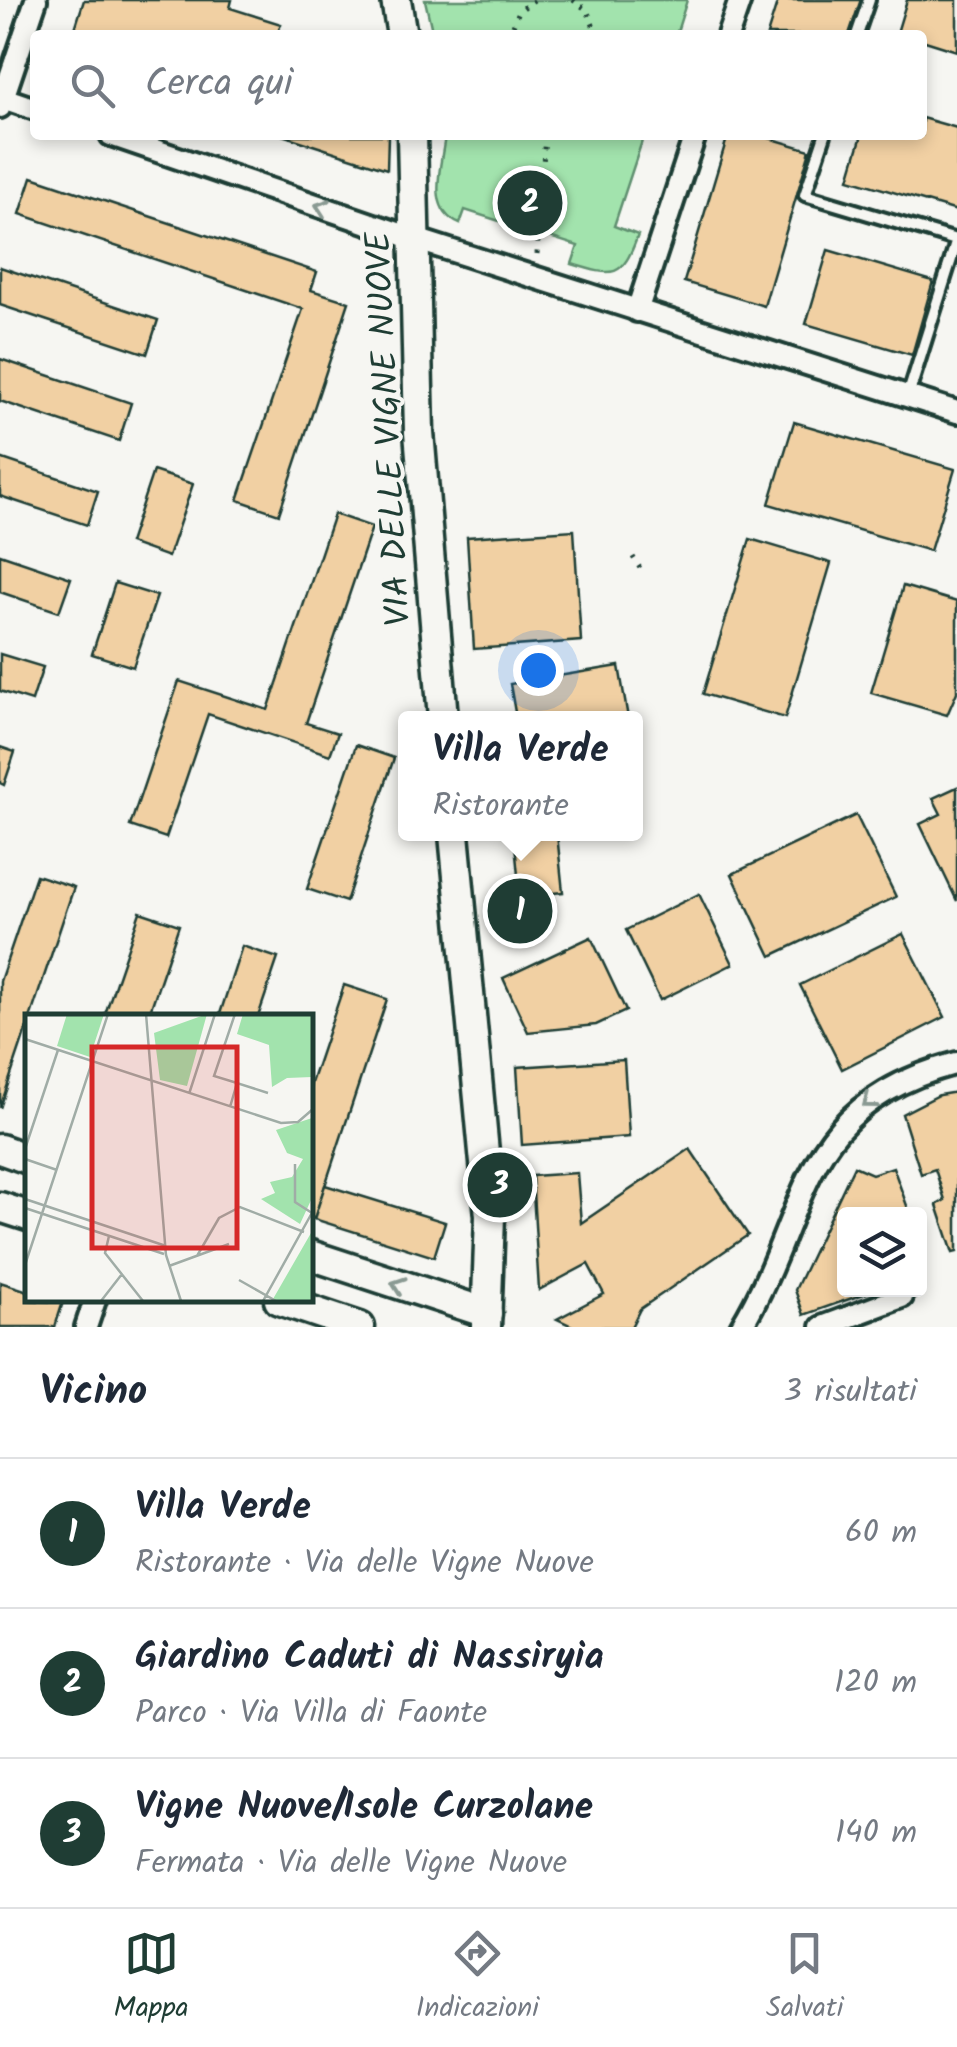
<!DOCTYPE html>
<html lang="it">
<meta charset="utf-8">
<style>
:root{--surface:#fff;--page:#f2f2f3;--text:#1f2937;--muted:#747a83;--line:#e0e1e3;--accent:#1f3d34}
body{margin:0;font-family:Kalam,sans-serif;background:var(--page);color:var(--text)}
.controls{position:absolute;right:30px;bottom:30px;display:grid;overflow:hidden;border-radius:10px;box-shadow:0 5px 15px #0003}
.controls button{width:90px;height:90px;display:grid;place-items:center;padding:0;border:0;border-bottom:2px solid var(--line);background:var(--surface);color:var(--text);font:50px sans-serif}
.you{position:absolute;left:538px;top:670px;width:35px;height:35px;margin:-25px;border:8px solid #fff;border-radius:50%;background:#1a73e8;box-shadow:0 0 0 15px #1a73e833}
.badge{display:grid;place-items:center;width:65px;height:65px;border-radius:50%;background:var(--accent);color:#fff;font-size:32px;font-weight:700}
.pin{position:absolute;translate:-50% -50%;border:5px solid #fff;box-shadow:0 2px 10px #0006}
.popup{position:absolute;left:398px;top:711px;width:245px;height:130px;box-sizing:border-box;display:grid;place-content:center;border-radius:10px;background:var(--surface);filter:drop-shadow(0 2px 8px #0005);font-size:32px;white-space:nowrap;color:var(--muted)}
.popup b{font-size:38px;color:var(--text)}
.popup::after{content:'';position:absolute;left:50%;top:100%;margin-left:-20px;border:20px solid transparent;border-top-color:var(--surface)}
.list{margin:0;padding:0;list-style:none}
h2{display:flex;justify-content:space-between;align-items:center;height:130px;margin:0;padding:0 40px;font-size:42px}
h2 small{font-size:32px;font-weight:400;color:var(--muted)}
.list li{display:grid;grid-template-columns:65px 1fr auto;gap:30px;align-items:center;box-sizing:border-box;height:150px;padding:0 40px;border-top:2px solid var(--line)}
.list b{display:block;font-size:38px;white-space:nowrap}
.list p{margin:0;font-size:32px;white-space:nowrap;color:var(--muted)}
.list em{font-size:32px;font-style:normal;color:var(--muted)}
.icon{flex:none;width:55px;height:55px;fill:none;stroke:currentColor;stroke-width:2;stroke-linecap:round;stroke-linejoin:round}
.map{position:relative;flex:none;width:957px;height:1327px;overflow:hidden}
.search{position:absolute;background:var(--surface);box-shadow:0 5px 15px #0003;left:30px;right:30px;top:30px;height:110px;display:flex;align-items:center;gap:25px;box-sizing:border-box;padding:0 35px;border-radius:10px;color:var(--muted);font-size:38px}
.sheet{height:580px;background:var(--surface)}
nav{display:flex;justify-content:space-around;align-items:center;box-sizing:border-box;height:140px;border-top:2px solid var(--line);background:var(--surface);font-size:28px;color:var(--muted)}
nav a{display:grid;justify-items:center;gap:5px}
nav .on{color:var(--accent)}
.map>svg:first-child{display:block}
.green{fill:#a2e3ad;stroke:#609070;stroke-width:2.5}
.building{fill:#f1d0a3;stroke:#1f3d34;stroke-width:2.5}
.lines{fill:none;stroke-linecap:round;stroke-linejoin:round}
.lane-casing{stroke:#1f3d34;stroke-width:18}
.street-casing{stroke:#1f3d34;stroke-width:28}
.secondary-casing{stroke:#1f3d34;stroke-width:35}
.path{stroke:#1f3d34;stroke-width:5;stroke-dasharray:2.5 8;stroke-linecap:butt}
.lane{stroke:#f6f6f2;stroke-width:10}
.street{stroke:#f6f6f2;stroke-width:20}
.secondary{stroke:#f6f6f2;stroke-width:28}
.oneway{stroke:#8a9a93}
.labels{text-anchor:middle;stroke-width:8;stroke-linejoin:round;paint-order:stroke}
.street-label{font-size:35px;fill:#1f3d34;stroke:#f6f6f2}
.inset-road{fill:none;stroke:#a0aca6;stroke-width:2.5}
.view{fill:#d62828;fill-opacity:0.15;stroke:#d62828;stroke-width:5}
.inset-edge{fill:none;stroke:#1f3d34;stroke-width:5}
</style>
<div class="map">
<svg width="957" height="1327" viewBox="0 0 957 1327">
<rect width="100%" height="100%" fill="#f6f6f2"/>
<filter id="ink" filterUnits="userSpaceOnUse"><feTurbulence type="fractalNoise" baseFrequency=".01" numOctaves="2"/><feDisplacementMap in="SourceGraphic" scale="20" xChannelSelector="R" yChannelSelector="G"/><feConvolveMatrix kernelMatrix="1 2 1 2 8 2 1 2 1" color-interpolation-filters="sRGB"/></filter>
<g filter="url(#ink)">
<!-- green -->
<g class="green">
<polygon points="425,0 687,0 676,35 433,35"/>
<path d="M445,135H644L614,226L638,235C622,279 614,277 572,264L578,246L465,210L460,224C425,210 442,165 445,135Z"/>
</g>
<!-- building -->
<g class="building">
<polygon points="84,0 232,0 230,8 281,24 277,35 73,35"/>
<polygon points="778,0 862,0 852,35 767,35"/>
<polygon points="907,0 957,0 957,51 922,40 922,35 897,33"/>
<polygon points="922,118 957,128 957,211 849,179 862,135 922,135"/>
<polygon points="282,135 388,135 387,169"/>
<polygon points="728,135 759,135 810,150 764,306 684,282"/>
<polygon points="32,177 317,272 311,290 349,302 279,514 238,500 303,309 20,214"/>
<polygon points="828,250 933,281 912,355 806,324"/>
<polygon points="0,267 158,320 147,354 0,305"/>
<polygon points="0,359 131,403 119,441 0,401"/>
<polygon points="794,422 955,469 930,551 769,504"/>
<polygon points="0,458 98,491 87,525 0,496"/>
<polygon points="153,471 193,484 168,557 129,543"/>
<polygon points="334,514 372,527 306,723 338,733 330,755 208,714 166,838 130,826 179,681 268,710"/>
<polygon points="574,530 581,641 474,649 467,537"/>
<polygon points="750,539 831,563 785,718 703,694"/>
<polygon points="0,554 71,578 59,612 0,592"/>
<polygon points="115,583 157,596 133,667 92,654"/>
<polygon points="903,586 957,602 957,692 947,715 871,693"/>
<polygon points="0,654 43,667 32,701 0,691"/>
<polygon points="619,666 628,718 516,718 510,684"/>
<polygon points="356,745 394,758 346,902 307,889"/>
<polygon points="0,747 15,752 4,785 0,783"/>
<polygon points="957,787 957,901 920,824 941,814 933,798"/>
<polygon points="856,815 896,897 771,956 732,874"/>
<polygon points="514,834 557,834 563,892 520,896"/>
<polygon points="36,875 74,887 0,1108 0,981"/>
<polygon points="699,894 733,964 660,1000 626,930"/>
<polygon points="140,912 179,925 148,1017 104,1017"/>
<polygon points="903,934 945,1017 842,1069 800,985"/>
<polygon points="591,937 626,1011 596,1025 528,1032 503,978"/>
<polygon points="242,946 278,958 258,1017 219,1017"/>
<polygon points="344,985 387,999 314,1219 310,1217 310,1086"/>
<polygon points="624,1060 629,1137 522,1145 517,1067"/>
<polygon points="957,1092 957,1252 953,1253 937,1205 945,1200 935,1169 921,1174 902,1114 939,1095"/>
<polygon points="690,1149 748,1235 640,1309 631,1327 574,1327 557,1319 604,1294 588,1264 539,1290 532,1176 577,1173 581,1223"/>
<polygon points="854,1166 872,1174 893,1167 910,1214 844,1214 844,1290 875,1290 804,1315 795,1290"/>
<polygon points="325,1185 445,1222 434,1257 314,1219"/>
<polygon points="0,1282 28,1291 28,1300 63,1302 55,1327 0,1327"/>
</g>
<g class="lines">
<defs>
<g id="lane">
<polyline points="857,35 869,0"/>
<polyline points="825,135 805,195 956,240"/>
<polyline points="908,396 957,240"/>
</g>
<g id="street">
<polyline points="728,35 740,0"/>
<polyline points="0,97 35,109"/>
<polyline points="0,107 36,0"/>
<polyline points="111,135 415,239 957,412"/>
<polyline points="637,311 695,135"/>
<polyline points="86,1327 95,1300"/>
<path d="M741,1327C813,1207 793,1107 957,1063"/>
<polyline points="822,1327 902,1297"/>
</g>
<g id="secondary">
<polyline points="396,0 402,35"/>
<polyline points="412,135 419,432 443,718"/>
<polyline points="454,834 490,1216 486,1327"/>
<polyline points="0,1149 28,1159"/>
<polyline points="0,1207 28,1216"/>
<polyline points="310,1255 487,1313"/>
<polyline points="279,1300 360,1327"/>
</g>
</defs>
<!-- lane casing -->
<use href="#lane" class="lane-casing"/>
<!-- street casing -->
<use href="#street" class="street-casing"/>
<!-- secondary casing -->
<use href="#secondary" class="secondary-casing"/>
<!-- path -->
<g class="path">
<polyline points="573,0 587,10 597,35"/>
<polyline points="509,35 519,11 534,0"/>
<polyline points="537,254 545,135"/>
<polyline points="633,557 643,573"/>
</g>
<!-- lane -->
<use href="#lane" class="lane"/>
<!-- street -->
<use href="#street" class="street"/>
<!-- secondary -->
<use href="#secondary" class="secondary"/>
</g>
<!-- one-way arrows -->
<defs><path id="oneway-chevron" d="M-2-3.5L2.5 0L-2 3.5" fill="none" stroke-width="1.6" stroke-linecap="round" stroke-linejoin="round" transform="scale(2.5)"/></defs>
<g class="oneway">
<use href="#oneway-chevron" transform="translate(322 207) rotate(-161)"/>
<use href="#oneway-chevron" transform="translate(869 1102) rotate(143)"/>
<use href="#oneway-chevron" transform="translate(398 1285) rotate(-161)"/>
</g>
</g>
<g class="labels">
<!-- street labels -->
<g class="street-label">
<text transform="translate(387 429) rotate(-93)" y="12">VIA DELLE VIGNE NUOVE</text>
</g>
</g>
<!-- overview -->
<g transform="translate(25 1014)">
<rect width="288" height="288" fill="#f6f6f2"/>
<path d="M42,0H79L65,43L32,32ZM182,0L162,72L135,66L129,19ZM218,0H287V63L262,64L247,73L244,31L212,20ZM287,104V184L275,210L236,185L250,179L245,168L267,163L278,145L262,139L251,116ZM286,219L287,287H252L248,285Z" fill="#a2e3ad"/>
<path class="inset-road" d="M121,0L141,241L156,287M210,0L189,62L212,69M0,25L256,109L273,108L288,95M164,80L190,0M205,93L212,69L243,79M0,135L33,36M0,145L32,156M270,150V188L287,199M0,185L141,232M0,194L139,240M84,222L80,239L118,287M172,242L194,204L215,193L279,218M0,251L83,0M144,252L204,230M214,266L251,287M76,287L97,260M238,287L288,197"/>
<path class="view" d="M67,33H212V234H67Z"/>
<rect width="288" height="288" class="inset-edge"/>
</g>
</svg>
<div class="controls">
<button><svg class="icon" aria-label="layers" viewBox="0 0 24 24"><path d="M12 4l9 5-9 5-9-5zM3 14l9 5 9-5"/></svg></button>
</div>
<div class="you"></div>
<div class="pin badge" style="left:520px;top:911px">1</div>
<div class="popup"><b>Villa Verde</b>Ristorante</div>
<div class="pin badge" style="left:530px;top:203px">2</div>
<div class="pin badge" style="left:500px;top:1185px">3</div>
<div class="search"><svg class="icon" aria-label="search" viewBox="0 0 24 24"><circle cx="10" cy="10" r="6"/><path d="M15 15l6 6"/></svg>Cerca qui</div>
</div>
<section class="sheet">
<h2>Vicino<small>3 risultati</small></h2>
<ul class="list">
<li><span class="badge">1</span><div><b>Villa Verde</b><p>Ristorante · Via delle Vigne Nuove</p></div><em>60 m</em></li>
<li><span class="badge">2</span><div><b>Giardino Caduti di Nassiryia</b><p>Parco · Via Villa di Faonte</p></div><em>120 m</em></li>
<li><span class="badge">3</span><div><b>Vigne Nuove/Isole Curzolane</b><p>Fermata · Via delle Vigne Nuove</p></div><em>140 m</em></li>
</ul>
</section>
<nav>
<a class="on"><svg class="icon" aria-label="map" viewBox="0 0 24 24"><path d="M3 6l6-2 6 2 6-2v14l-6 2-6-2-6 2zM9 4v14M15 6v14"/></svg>Mappa</a>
<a><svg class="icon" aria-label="directions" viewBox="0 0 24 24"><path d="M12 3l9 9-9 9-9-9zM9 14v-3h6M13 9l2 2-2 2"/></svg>Indicazioni</a>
<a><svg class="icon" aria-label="saved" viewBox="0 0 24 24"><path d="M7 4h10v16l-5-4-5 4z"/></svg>Salvati</a>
</nav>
